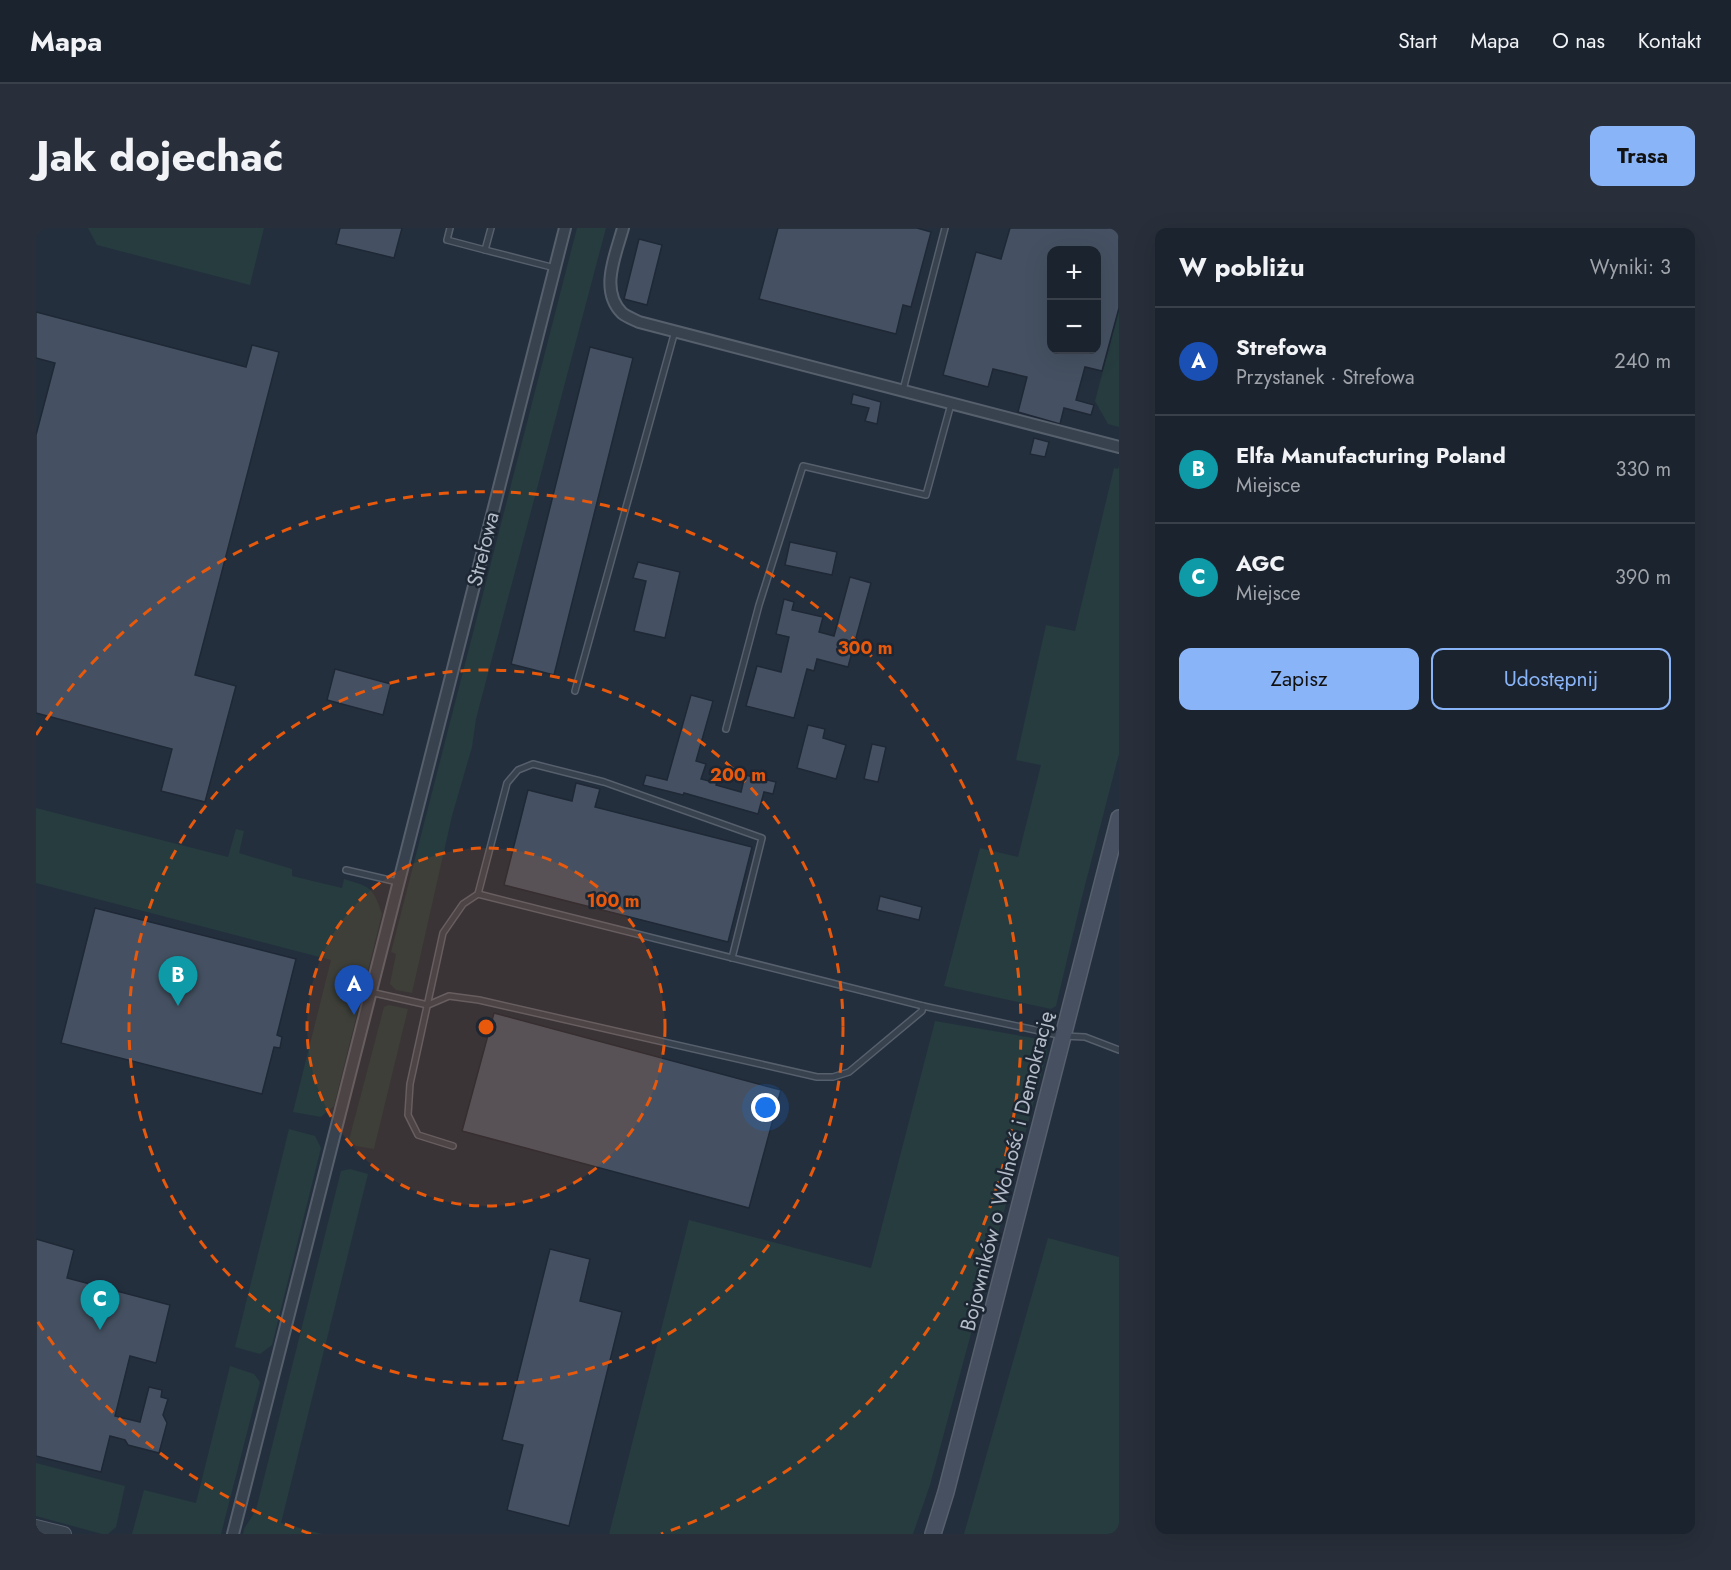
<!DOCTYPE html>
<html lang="pl">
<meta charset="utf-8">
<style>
:root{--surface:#1b232e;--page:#282f3a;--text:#f1f3f6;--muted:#a0a4aa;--line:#39404a;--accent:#8ab4f8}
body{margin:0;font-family:Jost,sans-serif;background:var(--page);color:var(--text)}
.controls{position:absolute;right:18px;top:18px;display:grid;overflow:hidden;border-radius:12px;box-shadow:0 6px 24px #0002}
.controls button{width:54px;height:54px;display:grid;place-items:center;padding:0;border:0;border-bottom:2px solid var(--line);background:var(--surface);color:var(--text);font:30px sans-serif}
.you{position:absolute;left:730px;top:880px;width:21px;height:21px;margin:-15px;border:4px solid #fff;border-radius:50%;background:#1a73e8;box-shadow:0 0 0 9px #1a73e833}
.badge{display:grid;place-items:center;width:39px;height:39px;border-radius:50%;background:var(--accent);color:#fff;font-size:20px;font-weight:700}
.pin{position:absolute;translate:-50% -50px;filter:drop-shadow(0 2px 3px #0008)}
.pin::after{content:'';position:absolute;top:32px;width:21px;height:18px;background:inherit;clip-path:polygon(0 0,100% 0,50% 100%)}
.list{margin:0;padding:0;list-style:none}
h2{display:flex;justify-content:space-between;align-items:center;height:78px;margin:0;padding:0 24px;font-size:26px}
h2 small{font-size:20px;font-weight:400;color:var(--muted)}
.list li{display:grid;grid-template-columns:39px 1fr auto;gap:18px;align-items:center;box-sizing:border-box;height:108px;padding:0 24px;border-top:2px solid var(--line)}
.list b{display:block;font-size:22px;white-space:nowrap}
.list p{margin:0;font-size:20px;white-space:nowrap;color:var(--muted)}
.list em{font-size:20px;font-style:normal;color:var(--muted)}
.actions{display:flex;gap:12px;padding:18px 24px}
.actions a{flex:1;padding:14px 0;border:2px solid var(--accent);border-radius:12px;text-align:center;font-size:21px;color:var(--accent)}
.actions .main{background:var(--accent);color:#111}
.map{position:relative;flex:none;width:1083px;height:1306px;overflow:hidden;border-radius:12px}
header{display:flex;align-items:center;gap:36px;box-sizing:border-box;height:84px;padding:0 30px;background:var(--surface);border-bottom:2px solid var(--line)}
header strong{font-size:28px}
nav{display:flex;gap:33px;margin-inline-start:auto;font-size:21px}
.intro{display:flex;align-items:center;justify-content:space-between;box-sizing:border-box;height:144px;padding:0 36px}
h1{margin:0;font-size:42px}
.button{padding:15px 27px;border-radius:12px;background:var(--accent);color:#111;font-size:21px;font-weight:700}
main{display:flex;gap:36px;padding:0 36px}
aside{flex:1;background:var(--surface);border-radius:12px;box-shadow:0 6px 24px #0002}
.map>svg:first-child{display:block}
.green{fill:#263c3f}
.building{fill:#455162;stroke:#1f2835;stroke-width:1.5;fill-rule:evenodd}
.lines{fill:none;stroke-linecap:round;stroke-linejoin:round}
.service-casing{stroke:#565f6c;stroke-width:8}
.minor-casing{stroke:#565f6c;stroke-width:14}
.tertiary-casing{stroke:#565f6c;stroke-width:16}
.secondary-casing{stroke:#565f6c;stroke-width:18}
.service{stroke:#38414e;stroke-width:5}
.minor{stroke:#38414e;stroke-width:10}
.tertiary{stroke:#38414e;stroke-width:14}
.secondary{stroke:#465061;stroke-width:15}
.ring{fill:none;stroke:#e8590c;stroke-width:3;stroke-dasharray:10 8}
.labels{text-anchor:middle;stroke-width:5;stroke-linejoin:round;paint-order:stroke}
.street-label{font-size:21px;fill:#b4bcc9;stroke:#1d2633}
.centre{fill:#e8590c;stroke:#1d2633;stroke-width:3}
.ring-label{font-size:18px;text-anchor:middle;font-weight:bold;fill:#e8590c;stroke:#1d2633;stroke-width:5;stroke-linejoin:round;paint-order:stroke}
</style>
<header>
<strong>Mapa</strong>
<nav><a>Start</a><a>Mapa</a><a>O nas</a><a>Kontakt</a></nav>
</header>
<div class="intro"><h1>Jak dojechać</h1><a class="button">Trasa</a></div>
<main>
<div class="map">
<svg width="1083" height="1306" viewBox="0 0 1083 1306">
<rect width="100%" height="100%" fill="#242f3e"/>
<!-- green -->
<g class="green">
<polygon points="52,0 228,0 214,57 61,17"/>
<polygon points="541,0 570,0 440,491 436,519 416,588 376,765 360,762 354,756 360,726 355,724"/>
<polygon points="1083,82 1083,199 1072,196 1059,173"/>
<polygon points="1083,238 1083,526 1046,669 1020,778 1015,781 908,758 944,620 982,629 1005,537 980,532 1010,397 1039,403 1078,240 1082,241"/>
<path d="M0,580L192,629L200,601L208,603L203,625L256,641V648L306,660L308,651C335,659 337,659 346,686L298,878L285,889L257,884L295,732L0,655Z"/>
<polygon points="353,777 372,781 338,921 320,918 313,912 348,779"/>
<polygon points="899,793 1003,811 1010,816 1011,825 894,1257 877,1306 573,1306 653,992 835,1040"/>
<polygon points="253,901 279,908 285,920 236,1117 224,1126 199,1119"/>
<polygon points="314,941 332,946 245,1295 286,1306 207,1306 208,1301 220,1282 305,943"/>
<polygon points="1012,1010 1083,1029 1083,1306 928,1306"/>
<polygon points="194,1138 218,1146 224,1154 185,1306 96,1306 108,1262 160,1275"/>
<polygon points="0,1235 89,1258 80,1299 72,1306 66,1306 0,1288"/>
</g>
<!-- building -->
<g class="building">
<polygon points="304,0 366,0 358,30 300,16"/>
<polygon points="742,0 881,0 895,4 875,79 867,77 860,106 723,71"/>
<path d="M974,0H1083V80L1066,143L1049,139L1040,172L1058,177L1055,187L1028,180L1024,196L982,184L991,149L957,141L952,159L907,147L940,24L965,31ZM1016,22H1060V122H1016Z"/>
<polygon points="603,11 626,17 611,77 588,71"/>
<polygon points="0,84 210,139 216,117 243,124 159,447 200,458 169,574 125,563 136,521 0,485 0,207 19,135 0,130"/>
<polygon points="554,119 597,130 518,447 475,436"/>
<polygon points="817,166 845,174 841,196 829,193 833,180 815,176"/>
<polygon points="998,210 1013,214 1009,229 994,226"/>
<polygon points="754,314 801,324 796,347 749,337"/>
<polygon points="602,334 644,344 629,410 598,403 610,353 597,350"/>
<polygon points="814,349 835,355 812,439 781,431 778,443 771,441 758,490 710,478 721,438 745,444 753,409 740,406 748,371 758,374 756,382 787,389 783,404 798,408"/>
<polygon points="299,441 355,456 347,487 291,472"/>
<polygon points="655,467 677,473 660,533 670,536 665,551 681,555 680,557 705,564 709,547 740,554 737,566 728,564 722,586 648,565 647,567 607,557 610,547 631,552"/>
<polygon points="772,497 789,501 787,510 810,517 800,551 761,540"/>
<polygon points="836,516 850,519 842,554 828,551"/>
<polygon points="540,555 564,561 559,579 716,619 692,714 468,657 492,562 536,573"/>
<polygon points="844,668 886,679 883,692 841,682"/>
<polygon points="59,680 260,731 241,807 246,809 244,820 238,819 226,866 25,815"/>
<polygon points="458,785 745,862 713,980 426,903"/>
<polygon points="0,1011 38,1022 31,1050 134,1077 120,1135 94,1128 79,1188 104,1194 113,1159 126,1162 125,1169 132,1171 127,1187 131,1195 123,1225 92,1217 89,1212 74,1208 65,1244 0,1228"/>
<polygon points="514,1021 554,1031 544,1073 586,1084 533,1298 471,1282 487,1217 466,1212"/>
</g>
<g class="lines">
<defs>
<g id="service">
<polyline points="414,0 411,12 449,22"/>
<polyline points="455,0 449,22 519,40"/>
<polyline points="867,162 909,0"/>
<polyline points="539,463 639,103"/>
<polyline points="690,501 723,377 767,238 890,267 915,176"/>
<polyline points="310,642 362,654"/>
<polyline points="334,764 392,777 413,768 443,772 781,849 797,849 813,844 886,783 887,778 442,666"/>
<polyline points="887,778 1027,808 1049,809 1083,822"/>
<polyline points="417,918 382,907 372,887 374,856 407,705 427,676 442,666 471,555 482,542 497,536 568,554 726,610 696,730"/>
</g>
<g id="minor">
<path d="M587,0C580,26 563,62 586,85C591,89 597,91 603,94L1083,219"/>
<polyline points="197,1306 529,0"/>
</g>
<polyline id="tertiary" points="0,1299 28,1306"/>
<polyline id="secondary" points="897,1306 910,1264 1083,590"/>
</defs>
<!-- service casing -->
<use href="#service" class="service-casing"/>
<!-- minor casing -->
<use href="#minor" class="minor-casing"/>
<!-- tertiary casing -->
<use href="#tertiary" class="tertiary-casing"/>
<!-- secondary casing -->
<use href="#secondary" class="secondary-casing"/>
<!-- service -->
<use href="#service" class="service"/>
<!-- minor -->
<use href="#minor" class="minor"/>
<!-- tertiary -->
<use href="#tertiary" class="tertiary"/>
<!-- secondary -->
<use href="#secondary" class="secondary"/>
</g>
<!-- distance rings -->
<circle cx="450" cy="799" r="179" fill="#e8590c" fill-opacity=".12"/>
<g class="ring">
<circle cx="450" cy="799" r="179"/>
<circle cx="450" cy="799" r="357"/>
<path d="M275 1306A536 536 0 0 1 0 1091M0 507A536 536 0 1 1 625 1306"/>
</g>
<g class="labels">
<!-- street labels -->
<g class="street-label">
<text transform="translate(447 321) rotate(-76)" y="7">Strefowa</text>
<text transform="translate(971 943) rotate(-76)" y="7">Bojowników o Wolność i Demokrację</text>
</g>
</g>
<circle cx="450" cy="799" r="9" class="centre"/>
<g class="ring-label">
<text x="829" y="426">300 m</text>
<text x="702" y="553">200 m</text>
<text x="577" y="679">100 m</text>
</g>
</svg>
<div class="controls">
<button>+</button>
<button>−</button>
</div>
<div class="you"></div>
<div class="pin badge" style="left:318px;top:787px;background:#1a4fb4">A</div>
<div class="pin badge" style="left:142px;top:778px;background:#0f9aa8">B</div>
<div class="pin badge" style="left:64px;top:1102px;background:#0f9aa8">C</div>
</div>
<aside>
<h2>W pobliżu<small>Wyniki: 3</small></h2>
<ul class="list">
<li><span class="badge" style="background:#1a4fb4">A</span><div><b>Strefowa</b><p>Przystanek · Strefowa</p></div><em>240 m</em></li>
<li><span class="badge" style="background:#0f9aa8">B</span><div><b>Elfa Manufacturing Poland</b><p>Miejsce</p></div><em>330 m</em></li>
<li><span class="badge" style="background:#0f9aa8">C</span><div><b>AGC</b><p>Miejsce</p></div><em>390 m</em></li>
</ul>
<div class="actions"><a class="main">Zapisz</a><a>Udostępnij</a></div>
</aside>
</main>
